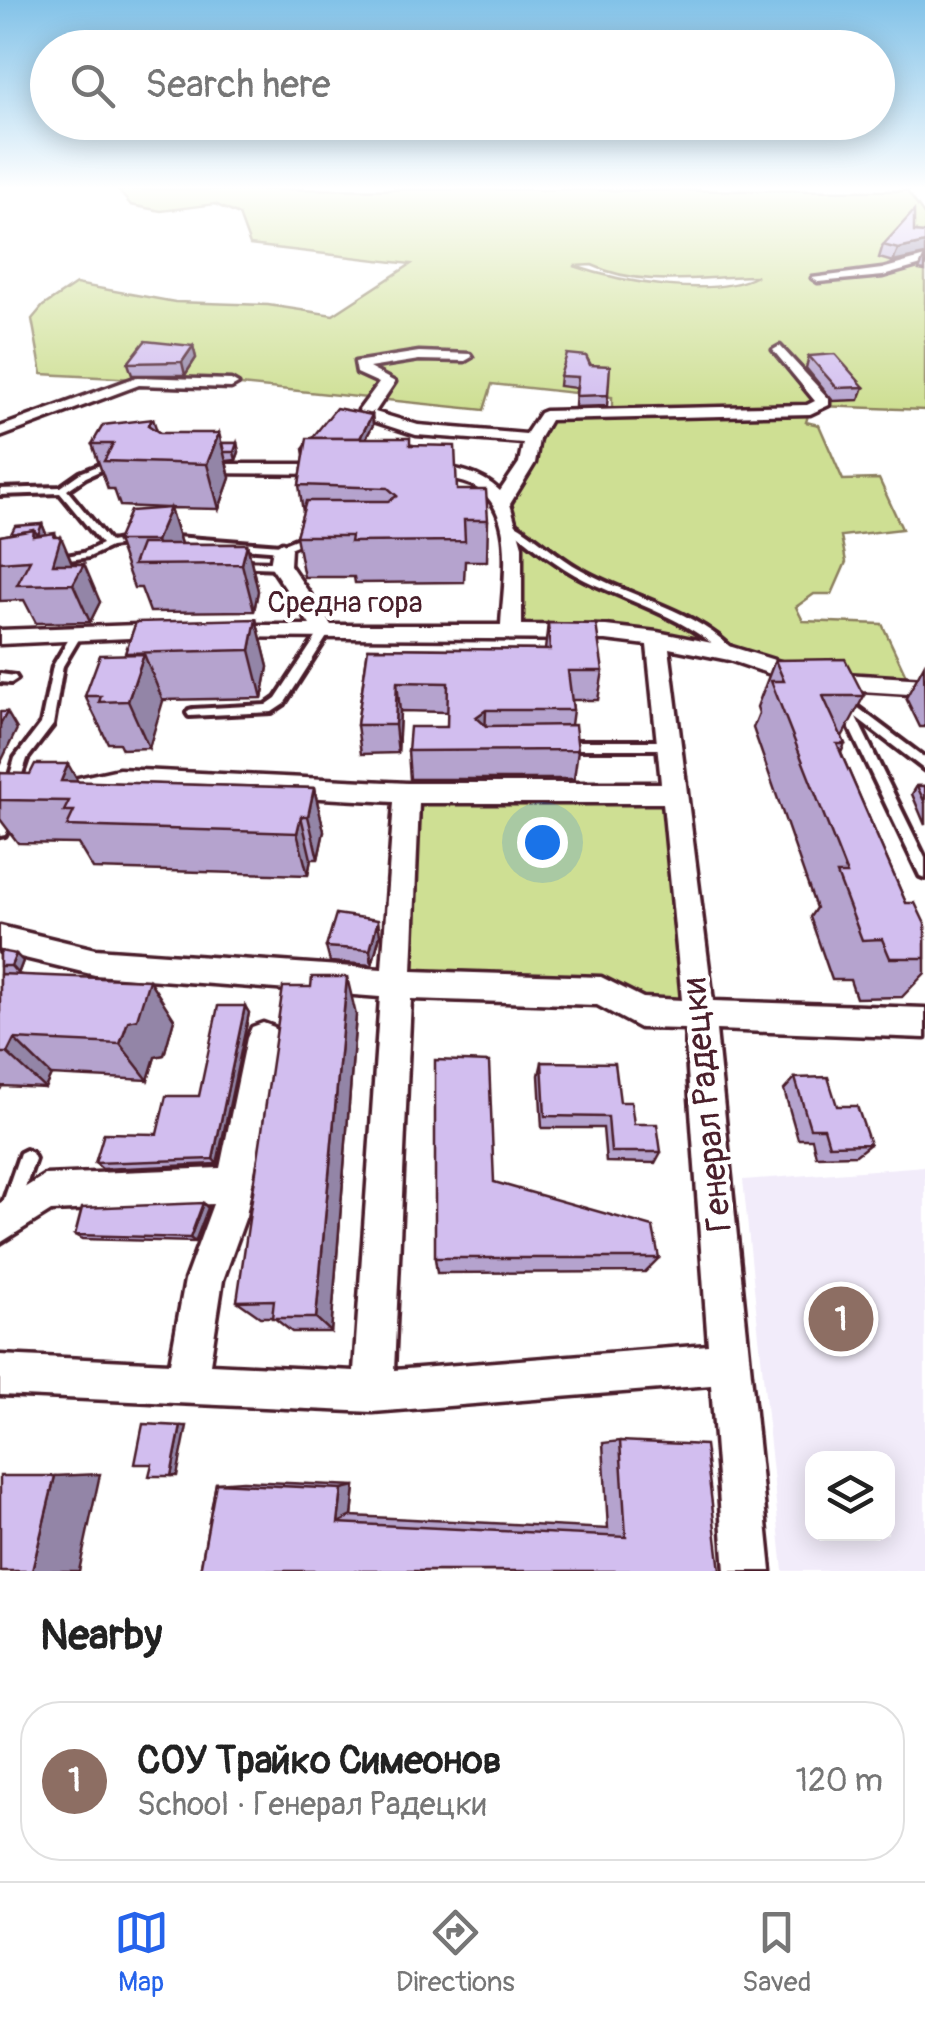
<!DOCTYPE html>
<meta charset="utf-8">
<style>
:root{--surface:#fff;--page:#f6f6f6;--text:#222;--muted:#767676;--line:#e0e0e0;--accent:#2563eb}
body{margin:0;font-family:Pangolin,sans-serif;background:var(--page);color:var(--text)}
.controls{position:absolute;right:30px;bottom:30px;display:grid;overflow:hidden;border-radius:20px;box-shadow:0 5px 25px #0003}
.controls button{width:90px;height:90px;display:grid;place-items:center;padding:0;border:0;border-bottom:2px solid var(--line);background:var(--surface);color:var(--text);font:50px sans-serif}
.you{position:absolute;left:542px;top:842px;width:35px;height:35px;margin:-25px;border:8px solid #fff;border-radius:50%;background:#1a73e8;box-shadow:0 0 0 15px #1a73e833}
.badge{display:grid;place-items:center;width:65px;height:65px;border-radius:50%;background:var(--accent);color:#fff;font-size:32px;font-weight:700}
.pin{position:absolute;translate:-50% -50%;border:5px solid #fff;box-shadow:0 2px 10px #0006}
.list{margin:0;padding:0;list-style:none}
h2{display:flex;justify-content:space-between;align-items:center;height:130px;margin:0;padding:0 40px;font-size:42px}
h2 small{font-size:32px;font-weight:400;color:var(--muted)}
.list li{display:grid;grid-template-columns:65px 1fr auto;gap:30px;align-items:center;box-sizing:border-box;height:160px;margin:0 20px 20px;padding:0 20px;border:2px solid var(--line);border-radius:40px}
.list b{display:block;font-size:38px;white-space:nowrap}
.list p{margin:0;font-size:32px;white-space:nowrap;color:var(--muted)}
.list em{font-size:32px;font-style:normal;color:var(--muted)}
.icon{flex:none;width:55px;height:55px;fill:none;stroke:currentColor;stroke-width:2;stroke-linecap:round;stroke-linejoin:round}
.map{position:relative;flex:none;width:925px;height:1571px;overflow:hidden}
.search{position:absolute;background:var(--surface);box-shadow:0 5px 25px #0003;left:30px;right:30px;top:30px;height:110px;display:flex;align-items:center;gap:25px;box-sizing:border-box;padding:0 35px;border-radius:55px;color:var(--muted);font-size:38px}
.sheet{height:310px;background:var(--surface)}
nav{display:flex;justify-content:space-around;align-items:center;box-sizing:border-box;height:140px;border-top:2px solid var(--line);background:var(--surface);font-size:28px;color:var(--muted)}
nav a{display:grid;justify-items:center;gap:5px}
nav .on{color:var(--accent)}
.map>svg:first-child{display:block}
.built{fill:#f2ecfa;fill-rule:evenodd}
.green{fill:#cedf93;stroke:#8c7f5f;stroke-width:2.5;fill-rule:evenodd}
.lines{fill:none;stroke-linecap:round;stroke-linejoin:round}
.service-casing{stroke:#4a1f2b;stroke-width:8}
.minor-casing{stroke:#4a1f2b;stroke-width:7}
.service{fill:#fff;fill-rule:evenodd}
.minor{fill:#fff;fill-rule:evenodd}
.wall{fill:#b5a3ce;stroke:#4a1f2b;stroke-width:2.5}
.shaded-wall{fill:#9385a7;stroke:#4a1f2b;stroke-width:2.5}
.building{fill:#d2beef;stroke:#4a1f2b;stroke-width:2.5}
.labels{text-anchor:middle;stroke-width:9;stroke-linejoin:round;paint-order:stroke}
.street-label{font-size:30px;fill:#4a1f2b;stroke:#fff}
.near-street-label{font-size:35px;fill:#4a1f2b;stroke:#fff}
</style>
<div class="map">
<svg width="925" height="1571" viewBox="0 0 925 1571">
<rect width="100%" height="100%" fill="#fff"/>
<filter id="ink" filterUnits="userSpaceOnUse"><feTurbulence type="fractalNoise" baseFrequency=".01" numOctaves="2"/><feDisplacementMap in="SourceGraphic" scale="20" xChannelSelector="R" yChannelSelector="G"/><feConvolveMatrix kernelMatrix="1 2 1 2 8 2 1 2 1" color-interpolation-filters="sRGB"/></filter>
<g filter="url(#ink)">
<!-- built -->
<path class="built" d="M925,1166V1571H783L743,1180ZM812,1458H888V1534H812Z"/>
<!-- green -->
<g class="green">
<path d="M117,189L907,191L925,216V410L821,406L810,409L806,422L819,425L843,480L879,479L902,529L841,536L846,562L832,594H814L796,607L803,621L882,624L911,686L657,639L511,632L503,502L545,416L612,412V397L492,384L484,410L231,384L42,374L32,319L43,306L76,284L175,302L268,305L333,315L411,264L250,245L239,215L215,204L161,211L131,205ZM592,265C642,289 705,276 757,276C713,299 620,282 574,266Z"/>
<polygon points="407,793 673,793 699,1014 601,991 396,984"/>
</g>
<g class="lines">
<defs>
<g id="service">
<polygon points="110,461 117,463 86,477 67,490 110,542 132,538 137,541 132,544 110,547 89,557 50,563 50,559 83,553 102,544 60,493 0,495 0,489 60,487 80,473"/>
<path d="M512,522C536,535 557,557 582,570C633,599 697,609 737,654L736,657H728C687,618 635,604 585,580C557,566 533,546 509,527L507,525Z"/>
<polygon points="313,532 318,535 316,537 282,551 162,542 157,539 162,536 281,545"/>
<polygon points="237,561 280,562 285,565 280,568 234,566 234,562"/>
<polygon points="325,629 330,632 284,704 272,712 189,716 187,713 189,710 193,709 266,705 276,698 321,630"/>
<polygon points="77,631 82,634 63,666 53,725 27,759 16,792 8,792 6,789 15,758 41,724 53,666 73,632"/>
<polygon points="0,674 15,676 17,679 11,683 0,682"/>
<polygon points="845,698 925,758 925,770 856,717 925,858 925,878 920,876 839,706 841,699"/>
<polygon points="562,741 668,741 674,745 668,749 562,749 556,745"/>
<polygon points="12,804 17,805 18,809 5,835 0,836 0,819 7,805"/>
<polygon points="26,1150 32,1153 35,1159 16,1214 10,1217 4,1214 1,1208 20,1153"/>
</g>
<g id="minor">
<polygon points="925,257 925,264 883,276 818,282 812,278 882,269"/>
<path d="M780,346L829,399V405L810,414L550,420L539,439L535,463L510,504L522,546V625L606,626L657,632L732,647L813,672L925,679V695L812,688L729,660L669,648L713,1001L925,1008V1038L716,1030L771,1571H725L711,1385L373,1412L0,1395V1355L170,1363L185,1280L213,1204L51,1211L0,1243V1203L45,1175L220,1168L247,1038L252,1027L263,1023L274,1027L279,1038L246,1216L223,1280L210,1364L354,1371L380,997L95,975L0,952V926L95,949L382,969L394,802L119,787L69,799L60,796L56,789L60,782L119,769L407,783H661L647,645L606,640L218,637L214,632L225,625H310L270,565L273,548L282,542L291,548L290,565L331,625H501C503,584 518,512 475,487C457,477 432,480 417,469L425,464C453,468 480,471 500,491L519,463L523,443L416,435L364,418L359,410L379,383L357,373L355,362L419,352L470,354L472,357L465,361L419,360L369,368L395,382L375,412L418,425L526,434L540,413L545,411L807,405L815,401L773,350ZM419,803H663L682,1000L643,998L601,977L412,971ZM411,999L597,1005L640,1028L685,1029L708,1345L394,1370Z"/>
<polygon points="137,377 231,380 238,384 231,388 139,385 0,437 0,427"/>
<polygon points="195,464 335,464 343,469 335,474 189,473 189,465"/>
<polygon points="165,624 175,631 172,636 0,644 0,630"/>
</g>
</defs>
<!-- service casing -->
<use href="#service" class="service-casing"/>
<!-- minor casing -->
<use href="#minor" class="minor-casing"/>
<!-- service -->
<use href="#service" class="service"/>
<!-- minor -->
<use href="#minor" class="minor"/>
</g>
<!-- wall -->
<g class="wall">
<polygon points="914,232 893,262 879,258 883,245"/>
<polygon points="925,256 925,271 919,270"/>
<polygon points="193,346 196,358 185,375 132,375 128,363"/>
<polygon points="586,356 608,395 607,406 575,407 576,388 559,386 560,376"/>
<polygon points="809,356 864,387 859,400 833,401 806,368"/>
<polygon points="372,415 373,425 366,438 413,445 457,490 488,520 487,561 465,561 464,582 355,583 354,577 304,577 296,536 303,512 299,485 304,455 303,449 312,438"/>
<polygon points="153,419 157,431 160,433 222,443 237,443 239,452 236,460 226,461 230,478 219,509 170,508 181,544 247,544 258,591 254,611 150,612 141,588 134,588 117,541 167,508 120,506 114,489 108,489 92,444"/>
<polygon points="42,524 46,534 57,537 72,564 100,602 90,622 36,623 24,600 0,601 0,536 11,534"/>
<polygon points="256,619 268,667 262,698 162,700 149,748 122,749 119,743 108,743 85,696 125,654"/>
<polygon points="548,623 603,671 598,700 572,700 573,710 571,725 578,750 574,779 410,779 408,751 447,727 448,712 400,711 398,753 361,754 357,725 368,648 545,650"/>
<polygon points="775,660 864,696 842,737 845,744 841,753 906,903 925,924 925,973 902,997 856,998 850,980 832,980 810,917 816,908 753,728 759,713 757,707"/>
<polygon points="924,665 925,727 920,727 906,698"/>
<polygon points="0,773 78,782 314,788 324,831 318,859 311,859 308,875 93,869 78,844 18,843 0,819"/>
<polygon points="917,786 925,786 925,825 912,794"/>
<polygon points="380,935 372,965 330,962 326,947"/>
<polygon points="0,951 23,961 18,974 174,1019 164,1055 155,1057 148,1080 51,1075 45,1088 2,1086 0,1090"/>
<polygon points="311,987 356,1015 331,1332 292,1332 273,1317 260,1317 237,1301"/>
<polygon points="245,1006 249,1013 217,1164 102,1169 95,1163 157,1134 199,1096"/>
<polygon points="542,1062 634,1124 661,1152 655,1163 606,1162 603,1128 542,1128 539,1075"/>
<polygon points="795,1078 837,1106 870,1144 856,1155 816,1156 812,1139 798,1139 784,1090"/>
<polygon points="494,1182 659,1258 645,1272 437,1273 435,1258"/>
<polygon points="208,1208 195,1242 82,1239 75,1235"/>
<polygon points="620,1441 720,1571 200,1571 216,1483 243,1481 355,1486 352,1516 608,1529 603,1443"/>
</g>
<!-- shaded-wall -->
<g class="shaded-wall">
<polygon points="925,243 925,255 893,262 898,249"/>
<polygon points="193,346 196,358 185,375 182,362"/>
<polygon points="372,415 373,425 360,449 358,442"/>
<polygon points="219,433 230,478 219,509 207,464"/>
<polygon points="237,443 239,452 236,460 234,452"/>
<polygon points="170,508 184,554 164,565 156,541"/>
<polygon points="42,524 49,541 42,556 33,536 34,530"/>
<polygon points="55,533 59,542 61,537 77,575 84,564 100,602 90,622 73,584 53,564"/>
<polygon points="247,544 258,591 254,611 242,564"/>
<polygon points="256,619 268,667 262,698 250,650"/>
<polygon points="144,654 163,701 149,748 128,701"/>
<polygon points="397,682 400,711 398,753 395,725"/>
<polygon points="486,710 485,739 476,717"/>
<polygon points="7,712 17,729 0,764 0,725"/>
<polygon points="68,764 93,808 61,781"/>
<polygon points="314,788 324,831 318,859 308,816"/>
<polygon points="301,816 311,859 308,875 297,833"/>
<polygon points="378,920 380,935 372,965 370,950"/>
<polygon points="16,954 23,961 18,974 11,966"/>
<polygon points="347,977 356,1015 331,1332 316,1318"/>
<polygon points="149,980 174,1019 164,1055 155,1057 148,1080 120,1044 128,1021"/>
<polygon points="245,1006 249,1013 217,1164 213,1159"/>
<polygon points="14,1039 51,1075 45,1088 7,1053"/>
<polygon points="203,1203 208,1208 195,1242 190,1238"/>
<polygon points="181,1426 187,1426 177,1476 171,1476"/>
<polygon points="100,1474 79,1571 32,1571 55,1476"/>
<polygon points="355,1486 352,1516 338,1523 342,1489"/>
</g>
<!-- building -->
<g class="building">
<polygon points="914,211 914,232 925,233 925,243 898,249 883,245"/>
<polygon points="145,341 193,346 182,362 128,363"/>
<polygon points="567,354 586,356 590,365 610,366 608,395 576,396 578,377 560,376"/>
<polygon points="835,354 864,387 837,388 809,356"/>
<polygon points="336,408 372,415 360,438 312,438"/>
<polygon points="153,419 148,425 160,433 219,433 207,464 104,461 113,444 92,444 103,425"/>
<polygon points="307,438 410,438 410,445 455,446 457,490 486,490 488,520 464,520 465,541 350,542 351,536 296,536 306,501 388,501 397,496 388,488 299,485"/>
<polygon points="222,443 237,443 234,452 224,452"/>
<polygon points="170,508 156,541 117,541 130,511"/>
<polygon points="42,524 38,535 34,530 11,534 15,526"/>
<polygon points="34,530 33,536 55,533 54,537 61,537 53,564 84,564 73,584 17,585 30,560 0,562 0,536"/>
<polygon points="141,544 247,544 242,564 133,565"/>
<polygon points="256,619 250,650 125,653 136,622"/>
<polygon points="548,623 596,624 603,671 568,671 573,710 486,710 476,717 486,726 575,725 578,750 408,751 410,727 447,727 448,683 397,682 395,725 357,725 368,648 550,650"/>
<polygon points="144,654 128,701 99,702 101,696 85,696 100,655"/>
<polygon points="845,659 864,696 823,696 845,744 837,744 906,903 915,903 925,924 925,958 890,958 882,939 862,940 837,874 847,874 771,681 784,681 775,660"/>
<polygon points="0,712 7,712 0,725"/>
<polygon points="35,764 68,764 61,781 314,788 308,816 301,816 297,833 67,826 74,811 64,811 69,801 0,800 0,773 30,774"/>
<polygon points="917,786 925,786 925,803"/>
<polygon points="336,914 378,920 370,950 326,947"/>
<polygon points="0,951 16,954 11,966 0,966"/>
<polygon points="0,974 149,980 137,1019 128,1021 120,1044 14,1039 7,1053 0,1053"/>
<polygon points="312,977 347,977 316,1318 272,1318 274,1300 237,1301 283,987 311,987"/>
<polygon points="218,1006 245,1006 213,1159 95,1163 104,1133 157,1134 166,1096 199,1096"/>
<polygon points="435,1060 489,1062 494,1182 653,1227 659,1258 435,1258"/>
<polygon points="542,1062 615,1063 620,1102 631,1102 634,1124 657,1124 661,1152 611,1152 608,1117 545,1116"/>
<polygon points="828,1077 837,1106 857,1106 870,1144 829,1145 824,1128 810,1128 795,1078"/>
<polygon points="203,1203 190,1238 75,1235 82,1208"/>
<polygon points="143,1424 181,1426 171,1476 149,1476 152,1464 135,1464"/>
<polygon points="620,1441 705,1445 720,1571 200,1571 216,1483 342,1489 338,1523 626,1537"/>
<polygon points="0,1476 55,1476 32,1571 0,1571"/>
</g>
</g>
<!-- sky -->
<linearGradient id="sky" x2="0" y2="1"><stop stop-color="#82c2e8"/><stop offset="0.46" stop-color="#fff"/><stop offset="1" stop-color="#fff" stop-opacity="0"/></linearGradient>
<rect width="925" height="408" fill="url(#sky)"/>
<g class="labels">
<!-- street labels -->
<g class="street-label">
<text x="345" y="612">Средна гора</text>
</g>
<!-- near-street labels -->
<g class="near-street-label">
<text transform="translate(706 1105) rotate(-96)" y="12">Генерал Радецки</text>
</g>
</g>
</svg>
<div class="controls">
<button><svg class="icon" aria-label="layers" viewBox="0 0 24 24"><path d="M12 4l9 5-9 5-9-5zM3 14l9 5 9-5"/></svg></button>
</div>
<div class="you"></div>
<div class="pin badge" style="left:841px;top:1319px;background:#8d6e63">1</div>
<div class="search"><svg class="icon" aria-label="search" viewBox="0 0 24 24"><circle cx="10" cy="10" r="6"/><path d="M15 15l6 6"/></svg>Search here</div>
</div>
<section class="sheet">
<h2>Nearby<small></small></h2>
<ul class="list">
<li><span class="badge" style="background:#8d6e63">1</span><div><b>СОУ Трайко Симеонов</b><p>School · Генерал Радецки</p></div><em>120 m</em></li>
</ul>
</section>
<nav>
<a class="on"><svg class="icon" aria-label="map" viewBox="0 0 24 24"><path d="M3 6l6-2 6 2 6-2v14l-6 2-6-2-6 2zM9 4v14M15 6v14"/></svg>Map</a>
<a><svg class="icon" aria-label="directions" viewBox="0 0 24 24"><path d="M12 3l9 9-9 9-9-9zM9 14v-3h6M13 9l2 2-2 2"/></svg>Directions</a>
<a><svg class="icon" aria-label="saved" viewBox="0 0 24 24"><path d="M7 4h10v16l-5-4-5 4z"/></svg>Saved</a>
</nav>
